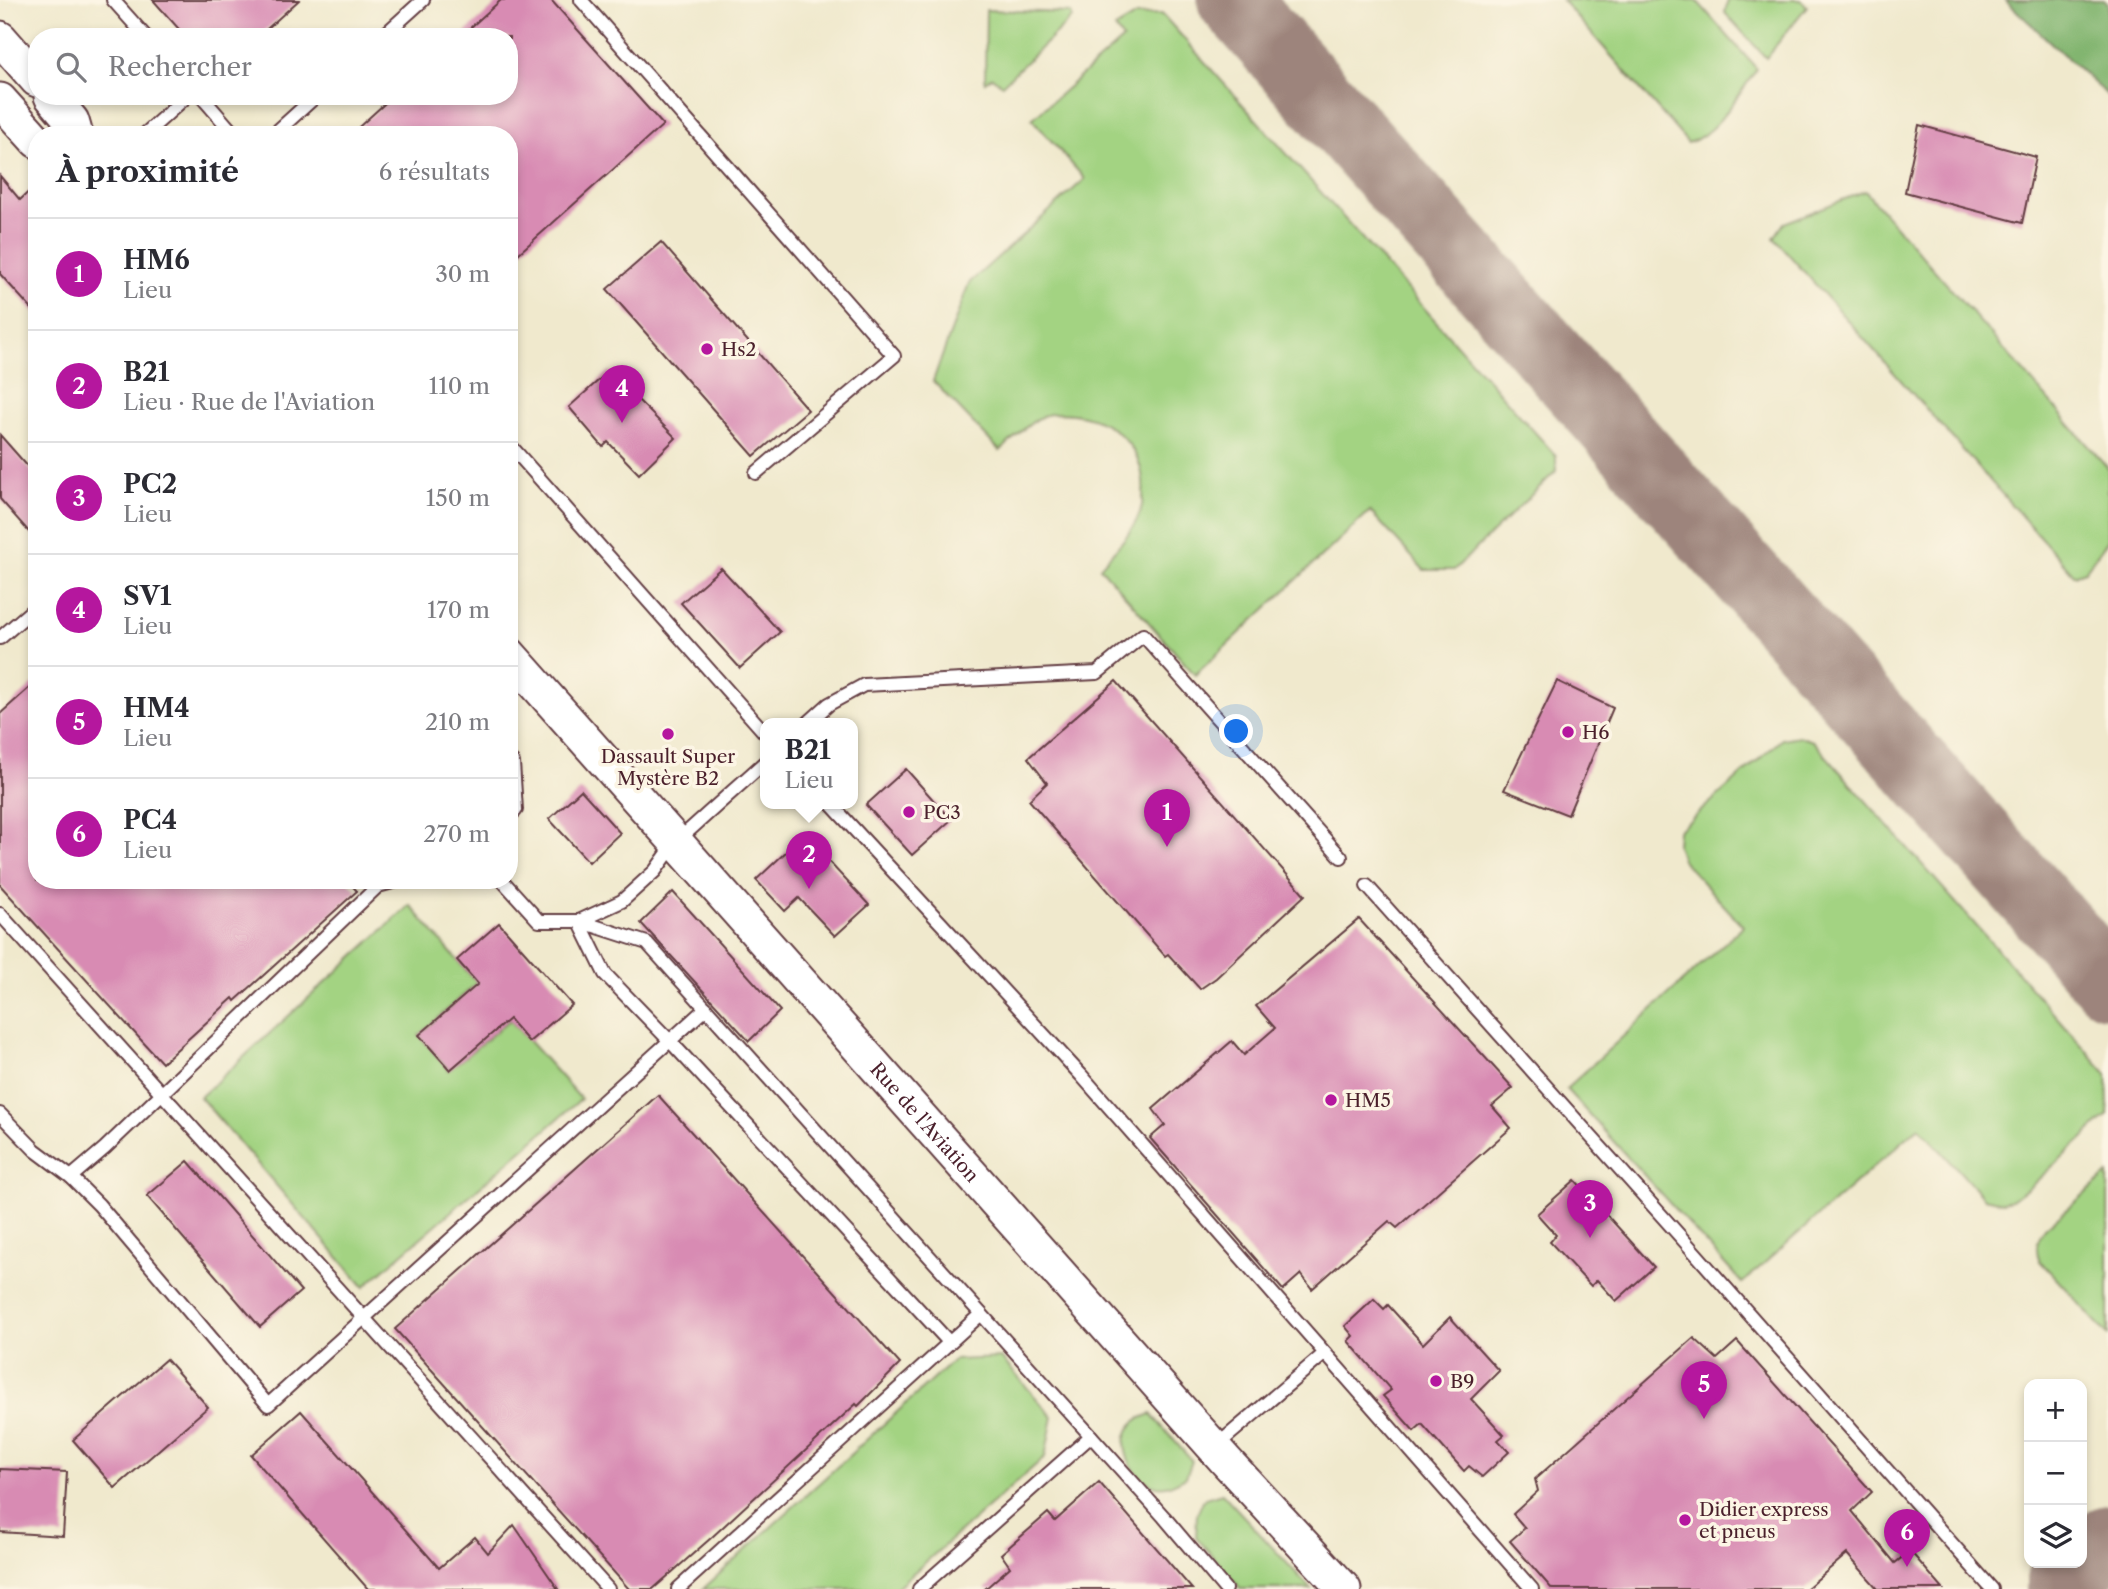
<!DOCTYPE html>
<html lang="fr">
<meta charset="utf-8">
<style>
:root{--surface:#fff;--page:#f2f2f3;--text:#2b2b33;--muted:#7c7c81;--line:#e1e1e2;--accent:#b5179e}
body{margin:0;font-family:"Libre Caslon Text",serif;background:var(--page);color:var(--text)}
.controls{position:absolute;right:21px;bottom:21px;display:grid;overflow:hidden;border-radius:14px;box-shadow:0 4px 10px #0003}
.controls button{width:63px;height:63px;display:grid;place-items:center;padding:0;border:0;border-bottom:2px solid var(--line);background:var(--surface);color:var(--text);font:35px sans-serif}
.you{position:absolute;left:1237px;top:732px;width:24px;height:24px;margin:-18px;border:5px solid #fff;border-radius:50%;background:#1a73e8;box-shadow:0 0 0 10px #1a73e833}
.badge{display:grid;place-items:center;width:46px;height:46px;border-radius:50%;background:var(--accent);color:#fff;font-size:23px;font-weight:700}
.pin{position:absolute;translate:-50% -58px;filter:drop-shadow(0 2px 4px #0008)}
.pin::after{content:'';position:absolute;top:37px;width:24px;height:21px;background:inherit;clip-path:polygon(0 0,100% 0,50% 100%)}
.popup{position:absolute;left:760px;top:718px;width:98px;height:91px;box-sizing:border-box;display:grid;place-content:center;border-radius:14px;background:var(--surface);filter:drop-shadow(0 2px 5px #0005);font-size:23px;white-space:nowrap;color:var(--muted)}
.popup b{font-size:26px;color:var(--text)}
.popup::after{content:'';position:absolute;left:50%;top:100%;margin-left:-14px;border:14px solid transparent;border-top-color:var(--surface)}
.list{margin:0;padding:0;list-style:none}
h2{display:flex;justify-content:space-between;align-items:center;height:91px;margin:0;padding:0 28px;font-size:30px}
h2 small{font-size:23px;font-weight:400;color:var(--muted)}
.list li{display:grid;grid-template-columns:46px 1fr auto;gap:21px;align-items:center;box-sizing:border-box;height:112px;padding:0 28px;border-top:2px solid var(--line)}
.list b{display:block;font-size:26px;white-space:nowrap}
.list p{margin:0;font-size:23px;white-space:nowrap;color:var(--muted)}
.list em{font-size:23px;font-style:normal;color:var(--muted)}
.icon{flex:none;width:38px;height:38px;fill:none;stroke:currentColor;stroke-width:2;stroke-linecap:round;stroke-linejoin:round}
.map{position:relative;flex:none;width:2108px;height:1589px;overflow:hidden}
.search{position:absolute;background:var(--surface);box-shadow:0 4px 10px #0003;left:28px;top:28px;width:490px;height:77px;display:flex;align-items:center;gap:18px;box-sizing:border-box;padding:0 24px;border-radius:28px;color:var(--muted);font-size:26px}
.panel{position:absolute;background:var(--surface);box-shadow:0 4px 10px #0003;left:28px;top:126px;width:490px;height:763px;border-radius:28px}
.map>svg:first-child{display:block}
.green{fill:#a3d382;stroke:#767956;stroke-width:2}
.forest{fill:#82b570;stroke:#666a4e;stroke-width:2}
.lines{fill:none;stroke-linecap:round;stroke-linejoin:round}
.taxiway{stroke:#9d847c;stroke-width:72}
.building{fill:#d88bb3}
.lane-casing{stroke:#633d43;stroke-width:16}
.secondary-casing{stroke:#633d43;stroke-width:37}
.lane{stroke:#fff;stroke-width:12}
.secondary{stroke:#fff;stroke-width:33}
.poi-dot{fill:#b5179e;stroke:#fcf5e5;stroke-width:2.5}
.labels{text-anchor:middle;stroke-width:7;stroke-linejoin:round;paint-order:stroke}
.poi-label{font-size:19px;fill:#4a1f2b;stroke:#fcf5e5;text-anchor:start}
.street-label{font-size:19px;fill:#4a1f2b;stroke:#fcf5e5}
</style>
<div class="map">
<svg width="2108" height="1589" viewBox="0 0 2108 1589">
<rect width="100%" height="100%" fill="#fcf5e5"/>
<filter id="ink" filterUnits="userSpaceOnUse"><feTurbulence type="fractalNoise" baseFrequency=".0143" numOctaves="2"/><feDisplacementMap in="SourceGraphic" scale="14" xChannelSelector="R" yChannelSelector="G"/><feConvolveMatrix kernelMatrix="1 2 1 2 8 2 1 2 1" color-interpolation-filters="sRGB"/></filter>
<filter id="wash" filterUnits="userSpaceOnUse"><feTurbulence type="fractalNoise" baseFrequency=".00686" numOctaves="4" result="noise"/><feDisplacementMap in="SourceGraphic" scale="28" xChannelSelector="R" yChannelSelector="G"/><feGaussianBlur stdDeviation="1.57" result="paint"/><feColorMatrix in="noise" values="0 0 0 0 0 0 0 0 0 0 0 0 0 0 0 0 0 1.4 0 .05"/><feComposite in="paint" operator="in"/></filter>
<g filter="url(#wash)">
<rect width="100%" height="100%" fill="#f0e9cd"/>
<!-- green -->
<g class="green">
<path d="M1562,0H1696L1757,69C1740,92 1716,135 1688,143Z"/>
<polygon points="1728,0 1801,0 1807,6 1766,58 1725,13"/>
<polygon points="986,10 1071,13 1072,18 1002,85 992,77 985,82"/>
<path d="M1162,14L1556,456V471L1454,570H1424L1370,511L1195,675L1100,567C1115,549 1138,528 1142,505C1150,457 1121,420 1073,414C1064,413 1050,412 1041,417C1028,423 1011,441 1000,451L933,381L969,283L1085,179L1032,119L1123,39L1115,28L1137,15Z"/>
<polygon points="1865,191 2108,468 2108,540 2085,571 2074,575 1774,238 1784,223"/>
<polygon points="1799,736 1813,741 2107,1074 2108,1115 2030,1187 2011,1200 2002,1202 1984,1198 1919,1127 1742,1283 1566,1089 1743,926 1682,860 1677,845 1678,831 1782,739"/>
<polygon points="410,905 477,983 419,1035 449,1070 510,1020 581,1099 364,1287 200,1097"/>
<path d="M2108,1174V1335L2040,1261C2034,1248 2037,1238 2045,1228Z"/>
<polygon points="1001,1358 1053,1417 1045,1457 895,1589 703,1589 954,1360"/>
<path d="M1151,1414L1192,1461L1186,1477C1180,1480 1172,1485 1166,1486C1140,1491 1112,1448 1132,1425C1136,1419 1144,1417 1151,1414Z"/>
<polygon points="1222,1493 1311,1589 1241,1589 1196,1537 1197,1513 1205,1498"/>
</g>
<!-- forest -->
<polygon class="forest" points="2005,0 2104,0 2108,4 2108,96"/>
<g class="lines">
<!-- taxiway -->
<g class="taxiway">
<polyline points="1233,0 2108,982"/>
<polyline points="2063,1589 2063,1579 2108,1541"/>
</g>
</g>
<g id="blocks">
<!-- building -->
<g class="building">
<polygon points="153,0 299,0 258,37 186,37"/>
<polygon points="501,0 551,0 663,125 509,262 509,135 350,135 393,96 509,96 509,37 460,37"/>
<polygon points="1919,125 2036,157 2022,223 1905,192"/>
<polygon points="0,176 20,200 37,184 37,315 0,274"/>
<polygon points="661,242 808,410 754,456 607,289"/>
<polygon points="609,371 676,438 639,474 608,442 603,447 569,407"/>
<polygon points="0,435 37,477 37,541 0,499"/>
<polygon points="721,568 780,632 740,668 681,603"/>
<polygon points="37,681 37,880 347,880 357,891 235,1001 233,998 162,1063 0,885 0,714"/>
<polygon points="1116,681 1305,895 1216,978 1200,989 1168,954 1165,956 1029,800 1047,783 1028,758"/>
<polygon points="1557,681 1613,708 1568,815 1504,790"/>
<polygon points="906,769 951,820 912,855 866,805"/>
<polygon points="581,790 620,833 589,862 549,819"/>
<polygon points="804,835 869,905 835,936 799,898 785,911 756,880"/>
<polygon points="673,892 780,1011 749,1041 641,923"/>
<polygon points="1359,919 1513,1088 1492,1106 1511,1128 1397,1228 1389,1221 1312,1289 1301,1274 1283,1290 1150,1138 1165,1125 1153,1109 1232,1041 1244,1055 1275,1028 1256,1006"/>
<polygon points="499,923 572,1005 529,1042 509,1019 450,1070 419,1035 478,984 457,960"/>
<polygon points="658,1095 900,1364 858,1406 856,1404 711,1538 653,1589 629,1589 395,1329"/>
<polygon points="188,1161 301,1291 260,1327 147,1196"/>
<polygon points="1575,1180 1654,1267 1616,1301 1597,1280 1591,1286 1550,1242 1556,1235 1537,1214"/>
<polygon points="1374,1299 1384,1309 1388,1305 1423,1344 1450,1317 1499,1371 1471,1399 1504,1435 1498,1440 1509,1452 1482,1477 1469,1466 1464,1471 1422,1424 1414,1431 1383,1396 1391,1390 1348,1341 1353,1336 1345,1326"/>
<polygon points="1694,1338 1717,1359 1737,1341 1872,1492 1852,1511 1895,1563 1910,1551 1943,1589 1878,1589 1847,1554 1806,1589 1552,1589 1510,1541 1525,1528 1513,1514 1538,1491 1535,1479"/>
<polygon points="166,1359 208,1407 115,1488 73,1440"/>
<polygon points="301,1411 439,1568 475,1537 488,1553 514,1525 558,1589 368,1589 251,1455"/>
<polygon points="0,1469 67,1472 63,1536 0,1532"/>
<polygon points="1099,1482 1192,1589 985,1589 1010,1567 1001,1554 1048,1513 1055,1521"/>
</g>
</g>
</g>
<g filter="url(#ink)">
<use href="#blocks" fill-opacity="0" stroke="#633d43" stroke-width="2"/>
<g class="lines">
<defs>
<g id="lane">
<polyline points="113,0 146,37"/>
<polyline points="581,0 894,356 756,473"/>
<polyline points="382,37 423,0"/>
<polyline points="201,96 235,135"/>
<polyline points="144,135 187,96"/>
<polyline points="273,135 316,96"/>
<polyline points="509,444 765,733"/>
<polyline points="0,638 37,606"/>
<polyline points="808,723 829,704 864,685 1097,673 1143,635 1341,857"/>
<polyline points="509,759 513,763 516,810 509,816"/>
<polyline points="830,803 1081,1075 1532,1589"/>
<polyline points="400,880 378,886 105,1148 71,1177 99,1205 268,1405 706,1008"/>
<polyline points="502,880 539,921 579,921 647,943 1164,1517 1225,1589"/>
<polyline points="1367,886 1696,1254 1992,1589"/>
<polyline points="0,914 608,1589"/>
<polyline points="579,921 605,974 669,1040 949,1342"/>
<polyline points="579,921 622,901 655,871 675,843 765,762"/>
<polyline points="0,1114 35,1150 71,1177"/>
<polyline points="1215,1447 1324,1354"/>
<polyline points="678,1589 981,1314"/>
<polyline points="919,1589 1091,1436"/>
</g>
<g id="secondary">
<polyline points="0,38 37,80"/>
<polyline points="51,96 72,121 76,135"/>
<polyline points="0,100 37,141"/>
<path id="s1" d="M509,654L1226,1461L1344,1589"/>
</g>
</defs>
<!-- lane casing -->
<use href="#lane" class="lane-casing"/>
<!-- secondary casing -->
<use href="#secondary" class="secondary-casing"/>
<!-- lane -->
<use href="#lane" class="lane"/>
<!-- secondary -->
<use href="#secondary" class="secondary"/>
</g>
</g>
<!-- markers -->
<g class="poi-dot">
<circle cx="707" cy="349" r="7"/>
<circle cx="1568" cy="732" r="7"/>
<circle cx="668" cy="734" r="7"/>
<circle cx="909" cy="812" r="7"/>
<circle cx="1331" cy="1100" r="7"/>
<circle cx="1436" cy="1381" r="7"/>
<circle cx="1685" cy="1520" r="7"/>
</g>
<g class="labels">
<!-- poi labels -->
<g class="poi-label">
<text x="721" y="356">Hs2</text>
<text x="1582" y="739">H6</text>
<text x="668" y="763" text-anchor="middle">Dassault Super<tspan x="668" dy="22">Mystère B2</tspan></text>
<text x="923" y="819">PC3</text>
<text x="1345" y="1107">HM5</text>
<text x="1450" y="1388">B9</text>
<text x="1699" y="1516">Didier express<tspan x="1699" dy="22">et pneus</tspan></text>
</g>
<!-- street labels -->
<g class="street-label">
<text dy="7" stroke="none"><textPath href="#s1" startOffset="626">Rue de l'Aviation</textPath></text>
</g>
</g>
</svg>
<div class="controls">
<button>+</button>
<button>−</button>
<button><svg class="icon" aria-label="layers" viewBox="0 0 24 24"><path d="M12 4l9 5-9 5-9-5zM3 14l9 5 9-5"/></svg></button>
</div>
<div class="you"></div>
<div class="pin badge" style="left:1167px;top:847px">1</div>
<div class="pin badge" style="left:809px;top:889px">2</div>
<div class="popup"><b>B21</b>Lieu</div>
<div class="pin badge" style="left:1590px;top:1238px">3</div>
<div class="pin badge" style="left:622px;top:423px">4</div>
<div class="pin badge" style="left:1704px;top:1419px">5</div>
<div class="pin badge" style="left:1907px;top:1567px">6</div>
<div class="search"><svg class="icon" aria-label="search" viewBox="0 0 24 24"><circle cx="10" cy="10" r="6"/><path d="M15 15l6 6"/></svg>Rechercher</div>
<section class="panel">
<h2>À proximité<small>6 résultats</small></h2>
<ul class="list">
<li><span class="badge">1</span><div><b>HM6</b><p>Lieu</p></div><em>30 m</em></li>
<li><span class="badge">2</span><div><b>B21</b><p>Lieu · Rue de l'Aviation</p></div><em>110 m</em></li>
<li><span class="badge">3</span><div><b>PC2</b><p>Lieu</p></div><em>150 m</em></li>
<li><span class="badge">4</span><div><b>SV1</b><p>Lieu</p></div><em>170 m</em></li>
<li><span class="badge">5</span><div><b>HM4</b><p>Lieu</p></div><em>210 m</em></li>
<li><span class="badge">6</span><div><b>PC4</b><p>Lieu</p></div><em>270 m</em></li>
</ul>
</section>
</div>
